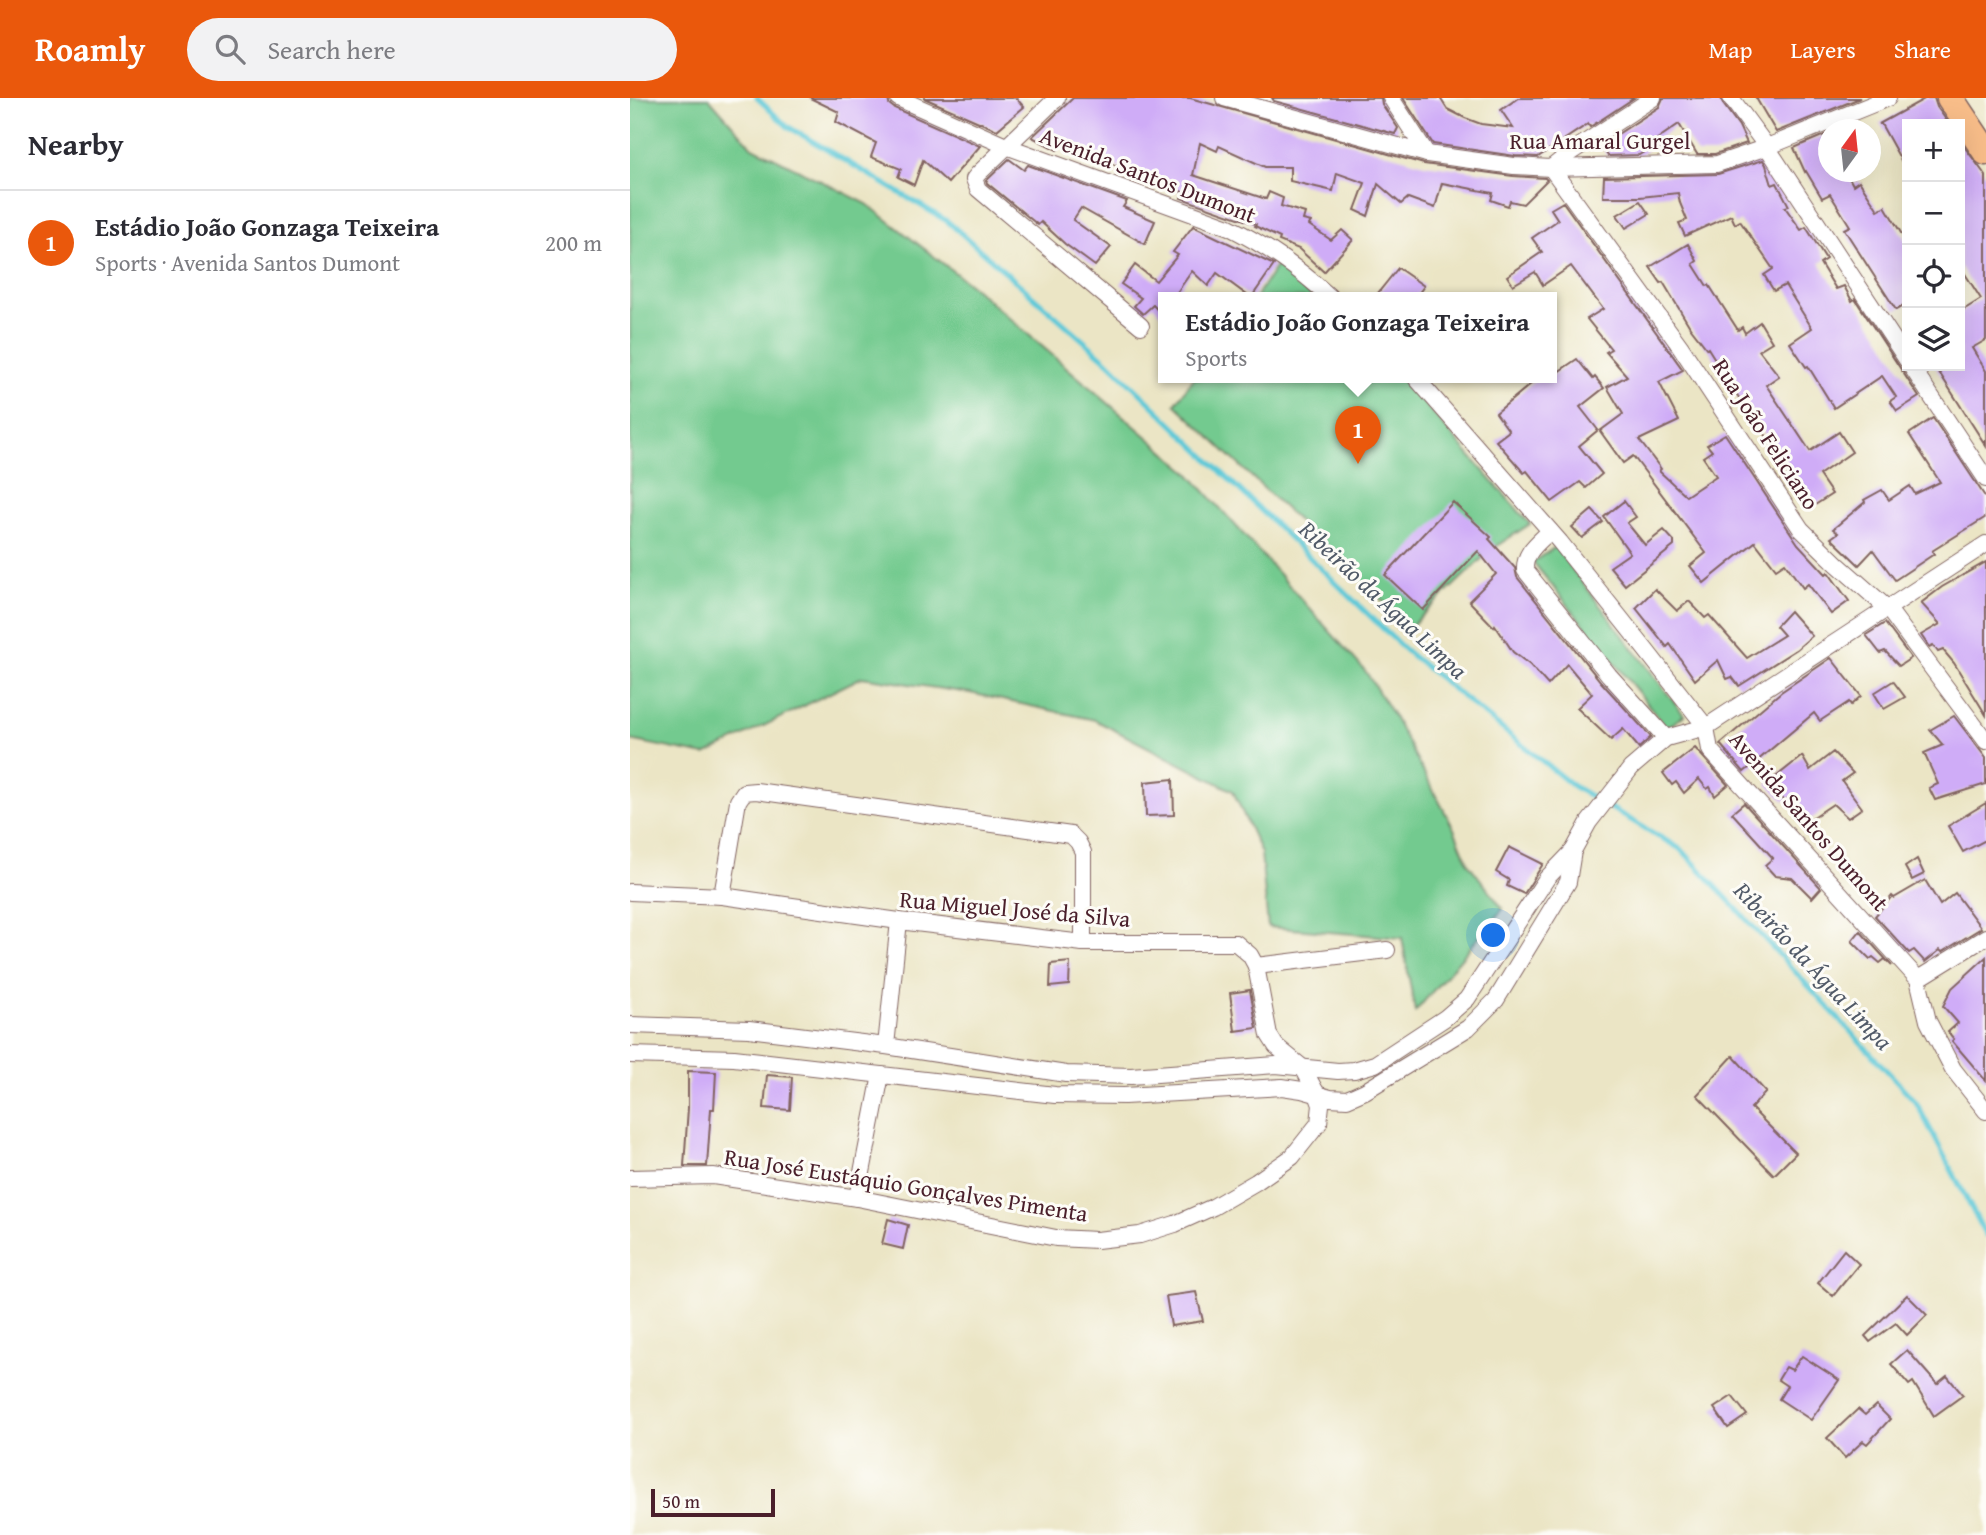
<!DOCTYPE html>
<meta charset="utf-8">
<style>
:root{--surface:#fff;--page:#f2f2f3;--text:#2b2b33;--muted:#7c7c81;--line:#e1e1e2;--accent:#ea580c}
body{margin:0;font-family:"Gentium Book Plus",serif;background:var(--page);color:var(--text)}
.controls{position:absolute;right:21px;top:21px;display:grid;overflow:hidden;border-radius:0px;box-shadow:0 7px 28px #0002}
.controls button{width:63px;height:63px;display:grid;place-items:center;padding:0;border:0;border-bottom:2px solid var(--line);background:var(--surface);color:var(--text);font:35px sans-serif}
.compass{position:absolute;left:1188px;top:21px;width:63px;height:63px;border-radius:50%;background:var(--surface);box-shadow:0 7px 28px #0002;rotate:15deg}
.scale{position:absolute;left:21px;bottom:18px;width:124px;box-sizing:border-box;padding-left:7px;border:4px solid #4a1f2b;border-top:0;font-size:19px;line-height:24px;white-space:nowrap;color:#4a1f2b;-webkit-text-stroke:5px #fdfcf7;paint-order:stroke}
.you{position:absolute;left:864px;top:838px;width:24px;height:24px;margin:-18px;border:5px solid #fff;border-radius:50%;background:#1a73e8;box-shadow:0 0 0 10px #1a73e833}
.badge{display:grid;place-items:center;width:46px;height:46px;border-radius:50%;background:var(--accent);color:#fff;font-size:23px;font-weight:700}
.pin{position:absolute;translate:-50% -58px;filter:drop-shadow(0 2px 4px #0008)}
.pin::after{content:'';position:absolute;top:37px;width:24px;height:21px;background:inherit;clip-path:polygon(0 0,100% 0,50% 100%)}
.popup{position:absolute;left:528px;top:194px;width:399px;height:91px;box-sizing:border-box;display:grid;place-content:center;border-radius:0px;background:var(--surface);filter:drop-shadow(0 2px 5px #0005);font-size:23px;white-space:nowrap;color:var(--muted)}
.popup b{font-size:26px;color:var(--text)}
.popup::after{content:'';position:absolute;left:50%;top:100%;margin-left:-14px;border:14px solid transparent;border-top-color:var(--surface)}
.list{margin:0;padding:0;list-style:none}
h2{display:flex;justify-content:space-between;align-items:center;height:91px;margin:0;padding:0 28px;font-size:30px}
h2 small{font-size:23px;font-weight:400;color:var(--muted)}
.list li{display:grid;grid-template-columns:46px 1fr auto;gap:21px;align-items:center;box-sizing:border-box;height:105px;padding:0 28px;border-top:2px solid var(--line)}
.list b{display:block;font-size:26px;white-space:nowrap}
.list p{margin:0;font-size:23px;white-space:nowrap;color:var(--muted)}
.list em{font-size:23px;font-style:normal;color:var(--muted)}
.icon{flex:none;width:38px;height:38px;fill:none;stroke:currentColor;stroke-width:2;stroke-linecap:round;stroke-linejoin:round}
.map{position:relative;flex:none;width:1356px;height:1437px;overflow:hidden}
header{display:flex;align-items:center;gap:42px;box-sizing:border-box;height:98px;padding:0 35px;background:var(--accent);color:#fff}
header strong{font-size:33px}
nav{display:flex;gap:38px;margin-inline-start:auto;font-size:24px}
.search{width:490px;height:63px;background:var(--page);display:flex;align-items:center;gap:18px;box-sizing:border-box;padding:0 24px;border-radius:38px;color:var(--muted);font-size:26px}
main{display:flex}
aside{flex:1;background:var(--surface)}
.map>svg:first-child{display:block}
.green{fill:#73ca8f;stroke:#5e745d;stroke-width:2}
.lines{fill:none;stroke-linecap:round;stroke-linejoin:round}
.stream{stroke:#5ec9d8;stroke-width:5}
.building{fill:#cfacf7}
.street-casing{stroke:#826461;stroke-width:18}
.primary-casing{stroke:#826461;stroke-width:29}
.street{stroke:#fff;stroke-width:16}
.primary{stroke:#f8bd89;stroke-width:26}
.labels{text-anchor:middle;stroke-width:6;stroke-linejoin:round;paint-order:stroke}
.street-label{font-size:23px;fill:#4a1f2b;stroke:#fdfcf7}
.water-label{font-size:24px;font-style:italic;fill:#515a68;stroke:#fdfcf7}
</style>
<header>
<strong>Roamly</strong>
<div class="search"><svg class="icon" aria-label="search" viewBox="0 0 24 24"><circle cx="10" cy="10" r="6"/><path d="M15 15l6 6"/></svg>Search here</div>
<nav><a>Map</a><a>Layers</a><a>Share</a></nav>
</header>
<main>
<aside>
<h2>Nearby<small></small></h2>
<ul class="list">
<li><span class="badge">1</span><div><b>Estádio João Gonzaga Teixeira</b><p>Sports · Avenida Santos Dumont</p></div><em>200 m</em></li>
</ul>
</aside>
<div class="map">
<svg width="1356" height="1437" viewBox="0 0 1356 1437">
<rect width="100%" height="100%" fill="#fdfcf7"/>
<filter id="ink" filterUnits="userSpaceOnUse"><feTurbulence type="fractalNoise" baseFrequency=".0143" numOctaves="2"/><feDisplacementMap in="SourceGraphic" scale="14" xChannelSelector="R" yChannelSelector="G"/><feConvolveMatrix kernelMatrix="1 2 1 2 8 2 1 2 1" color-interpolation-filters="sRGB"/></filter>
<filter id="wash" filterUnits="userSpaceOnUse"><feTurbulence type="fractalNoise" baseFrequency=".00686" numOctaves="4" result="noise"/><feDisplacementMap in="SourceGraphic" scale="28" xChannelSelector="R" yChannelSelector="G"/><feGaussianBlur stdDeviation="1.57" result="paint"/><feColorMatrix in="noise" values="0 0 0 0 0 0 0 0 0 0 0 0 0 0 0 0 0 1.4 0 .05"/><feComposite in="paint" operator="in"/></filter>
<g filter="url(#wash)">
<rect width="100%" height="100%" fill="#ebe5c5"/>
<!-- green -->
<g class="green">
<polygon points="0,0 79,0 121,48 237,106 343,189 557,373 736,574 764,619 824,731 838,765 873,811 785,914 772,840 638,829 631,755 603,693 465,622 340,595 232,579 75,657 0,642"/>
<polygon points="647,167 684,200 625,200"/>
<polygon points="564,280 772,280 900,426 862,451 780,529 545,306"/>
<polygon points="925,449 1054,617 1037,630 903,464"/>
</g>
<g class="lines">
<!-- stream -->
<polyline class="stream" points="127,0 157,28 317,123 478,264 776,553 943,688 1052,752 1286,1004 1356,1138"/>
</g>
<g id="blocks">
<!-- building -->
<g class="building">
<polygon points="180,0 258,0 259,6 264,10 350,48 318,85 293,62 284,87 268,79 271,71 241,59 246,45 206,24 209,14"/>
<polygon points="294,0 386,0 394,9 367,32"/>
<polygon points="443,0 560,0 794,66 883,78 915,80 917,82 893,106 880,103 878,108 861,102 863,95 812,85 805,110 778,100 771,106 748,86 738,118 725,112 735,85 707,75 703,93 660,83 660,69 635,69 589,48 587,53 570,45 563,77 636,101 639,94 653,100 651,108 675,115 673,122 681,124 679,127 701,142 712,132 723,142 694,174 669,151 649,143 650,140 625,128 626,126 551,100 553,94 505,75 504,77 469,59 467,62 433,45 427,52 402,39"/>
<polygon points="642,0 751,0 752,6 768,30 765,36 644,3"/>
<polygon points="773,0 810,0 817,11 835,20 851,26 883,30 871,12 888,0 1004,0 960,29 958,26 908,59 885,58 803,46"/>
<polygon points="1033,0 1091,0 1093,6 1109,28 1117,45 1085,56 1067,56 1049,26 1023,44 1025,47 1009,57 978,58 971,47 1029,9"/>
<polygon points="1126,0 1230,0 1146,34"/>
<polygon points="1296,0 1304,0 1307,9 1319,26 1277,26 1277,73 1251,26 1249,26"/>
<polygon points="1199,35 1199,74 1216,74 1223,87 1229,83 1248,112 1255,108 1277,145 1277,206 1266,212 1214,131 1220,128 1200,96 1192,100 1176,73 1175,74 1164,50"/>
<polygon points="1330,43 1356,78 1356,242 1342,250 1356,273 1356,348 1305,268 1330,268 1330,214 1351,201 1330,168"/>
<polygon points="379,61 394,72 398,67 497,103 493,109 525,123 515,146 451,110 443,122 481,149 465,168 435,146 411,124 408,127 357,85 356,83"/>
<polygon points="1133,62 1136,67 1142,87 1147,85 1159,108 1155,109 1171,132 1176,129 1196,161 1190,165 1206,191 1214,188 1222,203 1225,201 1289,299 1267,313 1260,303 1266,299 1252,278 1204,310 1178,268 1176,269 1160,245 1182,230 1155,187 1144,193 1134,177 1143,171 1110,123 1105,126 1101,117 1055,138 1049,125 1057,122 1050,105 1048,95 1010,99 973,99 974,79 1088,76"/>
<polygon points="1010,103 1019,116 996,130 987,117"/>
<polygon points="933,104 1053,272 1029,284 1049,323 1009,342 1031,371 1029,373 1056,398 1086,378 1073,359 1082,353 1077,347 1095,336 1168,446 1196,476 1198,474 1219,503 1201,516 1178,486 1173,490 1155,465 1146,471 1125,444 1074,485 1060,468 1076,455 1003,358 993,365 970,333 993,316 977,289 997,278 976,254 981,251 957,221 973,211 941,168 913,187 905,174 883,187 877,178 912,154 902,140 928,122 921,111"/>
<polygon points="563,128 644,167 621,200 587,175 578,188 562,173 543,200 534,200 534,219 523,207 513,216 504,208 511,200 491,186 505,167 526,183 548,157 543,154"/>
<polygon points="1058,146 1067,163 1063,166 1077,188 1079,187 1108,232 1112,229 1115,235 1130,224 1142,244 1129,252 1149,278 1136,287 1180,353 1209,334 1222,354 1189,377 1202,396 1182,409 1157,374 1159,373 1131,330 1128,332 1114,312 1116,311 1078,250 1077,251 1060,229 1033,184 1031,185 1020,169"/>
<polygon points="768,170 794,188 785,200 744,200"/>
<polygon points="947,261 963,281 965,279 974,290 950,309 968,332 949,348 972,376 956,390 950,384 922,404 897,373 894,375 866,343 879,333 866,315 908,280 922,280 922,278"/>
<polygon points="1303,320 1356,400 1356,419 1302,453 1304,456 1265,482 1243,452 1229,467 1201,440 1208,435 1203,431 1235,404 1234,402 1252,392 1259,402 1280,388 1285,396 1310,384 1279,336"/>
<polygon points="994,403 1006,419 997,425 1015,447 1034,432 1044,443 1044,448 995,487 980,469 1000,455 974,419"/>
<polygon points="823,404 861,439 859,441 885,470 887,479 971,584 1021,639 1009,650 993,631 981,642 947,610 962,596 937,566 918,587 900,567 883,554 865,527 864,529 839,503 866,476 848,453 793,512 755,477"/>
<polygon points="962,412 973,424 952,440 942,429"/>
<polygon points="1356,464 1356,617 1324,565 1313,552 1308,554 1303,547 1299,549 1291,537 1310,526 1291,505 1312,489"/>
<polygon points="1025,491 1047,513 1059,503 1075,520 1079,517 1117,560 1154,537 1146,528 1160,513 1182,538 1167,551 1109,588 1102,579 1097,581 1088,562 1065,582 1040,546 1037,549 1006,510"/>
<polygon points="1255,525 1281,560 1269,568 1255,553 1250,555 1236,537"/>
<polygon points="1201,560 1231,598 1221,607 1219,604 1190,623 1184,615 1114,674 1090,646 1151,594"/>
<polygon points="1263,583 1275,599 1254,611 1244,595"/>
<polygon points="1324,618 1356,660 1356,686 1305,702 1299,690 1308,686 1294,655 1313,647 1300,632"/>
<polygon points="1065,650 1098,687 1085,698 1080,689 1077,691 1069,681 1054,695 1046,684 1042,687 1033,675"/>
<polygon points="1203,654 1223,675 1212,683 1232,710 1218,720 1203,706 1179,722 1161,699 1154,703 1137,686 1172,658 1180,672"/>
<polygon points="543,681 544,717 516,718 515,684"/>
<polygon points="1114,705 1191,790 1182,800 1162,780 1145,778 1135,767 1143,760 1102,715"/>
<polygon points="1356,705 1356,742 1333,754 1318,728"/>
<polygon points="879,749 913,766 894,796 877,788 879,782 866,774"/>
<polygon points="1287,761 1294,776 1282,782 1275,769"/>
<polygon points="1295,782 1310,807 1325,795 1351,830 1312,854 1310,852 1295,864 1284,852 1279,855 1245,818 1262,798 1264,800"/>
<polygon points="1230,833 1262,868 1255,861 1250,865 1243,859 1240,861 1222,843"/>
<polygon points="1356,859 1356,983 1322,943 1324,941 1318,934 1328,925 1313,908 1322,890"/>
<polygon points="440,864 439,887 420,889 421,866"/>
<polygon points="620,892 627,930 605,933 600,895"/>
<polygon points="1103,958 1136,994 1121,1010 1166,1055 1144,1077 1067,997"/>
<polygon points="58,973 86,974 84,1011 81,1011 77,1068 54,1068 58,1010"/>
<polygon points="137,977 162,979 160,1012 134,1010"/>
<polygon points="258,1121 278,1127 273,1151 252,1146"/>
<polygon points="1214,1152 1229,1166 1203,1198 1188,1185"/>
<polygon points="566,1194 573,1223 541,1228 536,1198"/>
<polygon points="1277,1197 1297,1217 1277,1237 1266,1225 1240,1244 1235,1238"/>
<polygon points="1277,1252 1307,1286 1317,1278 1333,1297 1304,1318 1283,1284 1279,1287 1261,1266"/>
<polygon points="1172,1258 1209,1282 1181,1322 1149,1301 1157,1288 1148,1282 1156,1269 1162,1272"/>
<polygon points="1102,1298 1117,1317 1098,1330 1084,1310"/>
<polygon points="1246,1307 1260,1321 1237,1346 1233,1343 1215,1360 1197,1340 1228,1311 1235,1317"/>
</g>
</g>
</g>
<g filter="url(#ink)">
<use href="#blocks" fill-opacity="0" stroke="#826461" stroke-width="2"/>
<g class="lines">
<defs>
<g id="street">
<path d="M268,0L376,48L599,129C640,150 667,169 701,200"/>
<polyline points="427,0 348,76 344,81 348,91 511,228"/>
<polyline points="594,0 797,56 884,68 921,70 1087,66 1137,49 1258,0"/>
<polyline points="761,0 797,56"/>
<polyline points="1023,0 941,54 921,70 1050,248 1171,431 1207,466 1258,511 1356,643"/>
<polyline points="1101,0 1137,49 1277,262"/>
<polyline points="1281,268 1356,381"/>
<polyline points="786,280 930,444 1015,551 1076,629 1080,652 1288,881 1298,923 1323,971 1356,1013"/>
<path d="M920,433C908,445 894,454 895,472L979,577L1036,640"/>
<polyline points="0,794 92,798 269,823 453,845 606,845 620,857 626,868 757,852"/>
<polyline points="92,798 108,703 114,694 126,693 441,737 448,744 453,754 453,845"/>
<polyline points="1288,881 1356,839"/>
<polyline points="0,927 119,931 256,948 436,976 501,978 646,967 708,973 724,972 745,966 815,920 837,901 917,780 943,753 959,724 1001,670 1036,640 1076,629 1356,446"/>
<polyline points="256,948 269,823"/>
<polyline points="0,957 104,960 425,997 494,998 652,989 672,992 700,1000 717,1001 735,993 838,930 866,902 938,784 943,753"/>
<polyline points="0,1080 83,1078 227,1100 426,1140 467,1142 510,1137 545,1126 583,1109 626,1084 662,1059 689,1025 691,1007 687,996 673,970 646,948 639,937 626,868"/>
<polyline points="227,1100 251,977"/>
</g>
<polyline id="primary" points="1320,0 1356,54"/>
</defs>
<!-- street casing -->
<use href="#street" class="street-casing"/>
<!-- primary casing -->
<use href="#primary" class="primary-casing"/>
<!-- street -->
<use href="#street" class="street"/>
<!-- primary -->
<use href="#primary" class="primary"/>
</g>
</g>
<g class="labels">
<!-- street labels -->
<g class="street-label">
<text x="970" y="51">Rua Amaral Gurgel</text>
<text transform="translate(518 77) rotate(21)" y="8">Avenida Santos Dumont</text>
<text transform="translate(1136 336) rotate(57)" y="8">Rua João Feliciano</text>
<text transform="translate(1179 723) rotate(49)" y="8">Avenida Santos Dumont</text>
<text transform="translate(385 811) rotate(5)" y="8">Rua Miguel José da Silva</text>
<text transform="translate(276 1087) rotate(9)" y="8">Rua José Eustáquio Gonçalves Pimenta</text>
</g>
<!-- water labels -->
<g class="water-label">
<text transform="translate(753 502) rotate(43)" y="8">Ribeirão da Água Limpa</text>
<text transform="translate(1183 868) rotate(47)" y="8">Ribeirão da Água Limpa</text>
</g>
</g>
</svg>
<div class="controls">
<button>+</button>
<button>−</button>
<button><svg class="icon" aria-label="locate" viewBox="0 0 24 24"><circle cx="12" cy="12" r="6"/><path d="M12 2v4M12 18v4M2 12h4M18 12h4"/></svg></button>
<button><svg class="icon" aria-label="layers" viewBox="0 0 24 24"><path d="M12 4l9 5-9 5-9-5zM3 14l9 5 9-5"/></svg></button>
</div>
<svg class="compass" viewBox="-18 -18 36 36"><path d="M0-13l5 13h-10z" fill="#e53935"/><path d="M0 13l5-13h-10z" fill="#7c7c81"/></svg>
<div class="scale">50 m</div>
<div class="you"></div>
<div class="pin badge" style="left:728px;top:366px">1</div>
<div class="popup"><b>Estádio João Gonzaga Teixeira</b>Sports</div>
</div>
</main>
